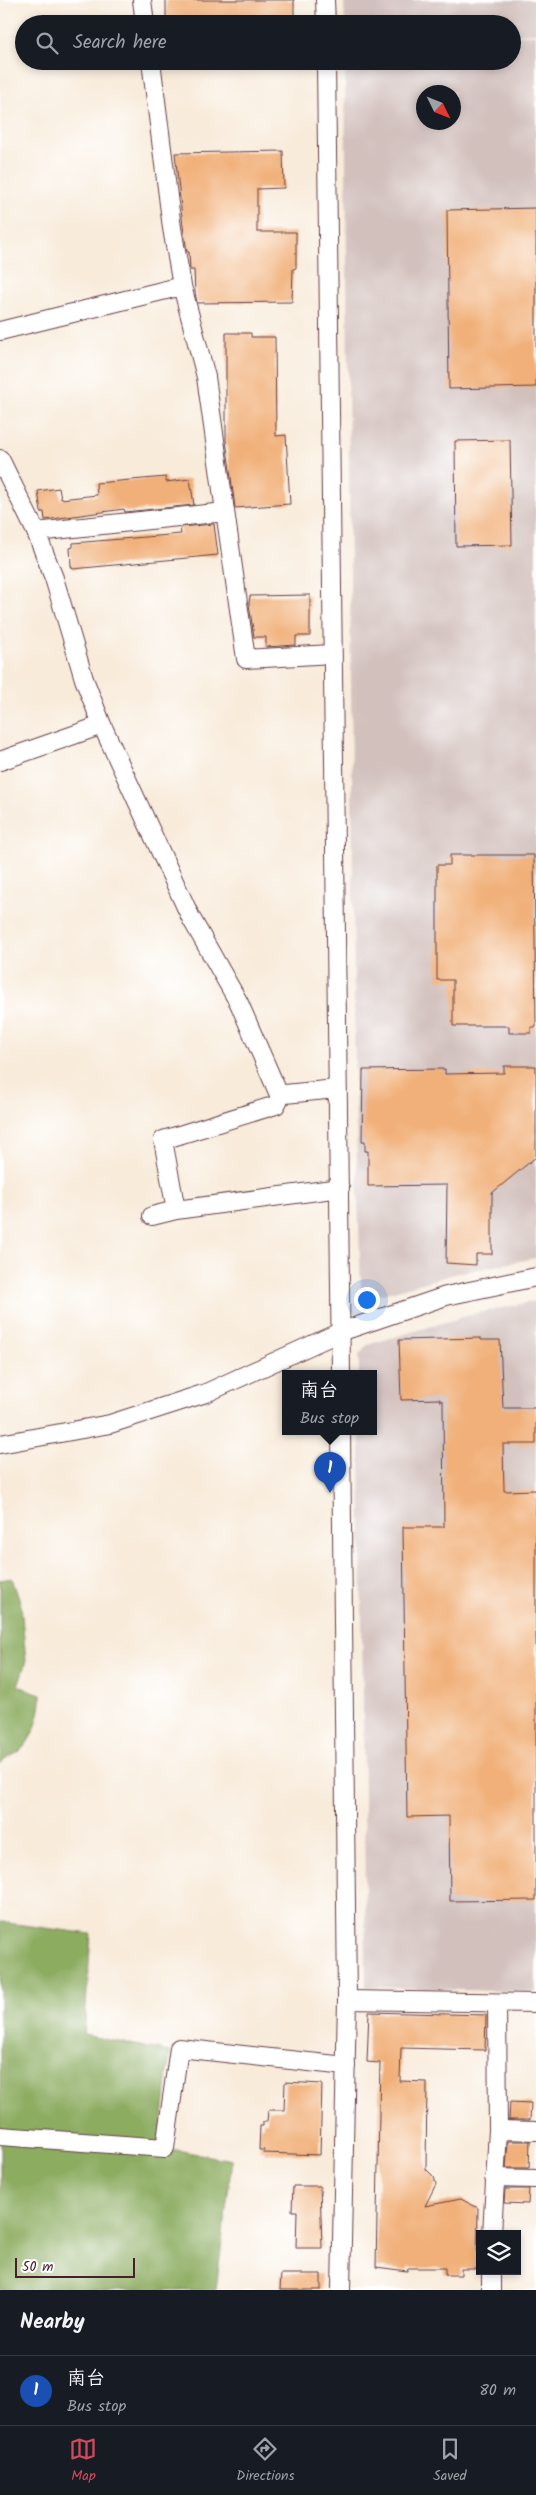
<!DOCTYPE html>
<meta charset="utf-8">
<style>
:root{--surface:#171b24;--page:#242831;--text:#f1f3f6;--muted:#9ea1a6;--line:#363941;--accent:#d1495b}
body{margin:0;font-family:Kalam,"Klee One",sans-serif;background:var(--page);color:var(--text)}
.controls{position:absolute;right:15px;bottom:15px;display:grid;overflow:hidden;border-radius:0px;box-shadow:0 2px 8px #0003}
.controls button{width:45px;height:45px;display:grid;place-items:center;padding:0;border:0;border-bottom:1px solid var(--line);background:var(--surface);color:var(--text);font:25px sans-serif}
.compass{position:absolute;left:416px;top:85px;width:45px;height:45px;border-radius:50%;background:var(--surface);box-shadow:0 2px 8px #0003;rotate:133deg}
.scale{position:absolute;left:15px;bottom:12px;width:120px;box-sizing:border-box;padding-left:5px;border:2px solid #4a1f2b;border-top:0;font-size:14px;line-height:18px;white-space:nowrap;color:#4a1f2b;-webkit-text-stroke:4px #fff;paint-order:stroke}
.you{position:absolute;left:366px;top:1299px;width:18px;height:18px;margin:-12px;border:4px solid #fff;border-radius:50%;background:#1a73e8;box-shadow:0 0 0 8px #1a73e833}
.badge{display:grid;place-items:center;width:32px;height:32px;border-radius:50%;background:var(--accent);color:#fff;font-size:16px;font-weight:700}
.pin{position:absolute;translate:-50% -41px;filter:drop-shadow(0 1px 2px #0008)}
.pin::after{content:'';position:absolute;top:26px;width:18px;height:15px;background:inherit;clip-path:polygon(0 0,100% 0,50% 100%)}
.popup{position:absolute;left:282px;top:1370px;width:95px;height:65px;box-sizing:border-box;display:grid;place-content:center;border-radius:0px;background:var(--surface);filter:drop-shadow(0 1px 4px #0005);font-size:16px;white-space:nowrap;color:var(--muted)}
.popup b{font-size:19px;color:var(--text)}
.popup::after{content:'';position:absolute;left:50%;top:100%;margin-left:-10px;border:10px solid transparent;border-top-color:var(--surface)}
.list{margin:0;padding:0;list-style:none}
h2{display:flex;justify-content:space-between;align-items:center;height:65px;margin:0;padding:0 20px;font-size:21px}
h2 small{font-size:16px;font-weight:400;color:var(--muted)}
.list li{display:grid;grid-template-columns:32px 1fr auto;gap:15px;align-items:center;box-sizing:border-box;height:70px;padding:0 20px;border-top:1px solid var(--line)}
.list b{display:block;font-size:19px;white-space:nowrap}
.list p{margin:0;font-size:16px;white-space:nowrap;color:var(--muted)}
.list em{font-size:16px;font-style:normal;color:var(--muted)}
.icon{flex:none;width:28px;height:28px;fill:none;stroke:currentColor;stroke-width:2;stroke-linecap:round;stroke-linejoin:round}
.map{position:relative;flex:none;width:536px;height:2290px;overflow:hidden}
.search{position:absolute;background:var(--surface);box-shadow:0 2px 8px #0003;left:15px;right:15px;top:15px;height:55px;display:flex;align-items:center;gap:12px;box-sizing:border-box;padding:0 18px;border-radius:28px;color:var(--muted);font-size:19px}
.sheet{height:135px;background:var(--surface)}
nav{display:flex;justify-content:space-around;align-items:center;box-sizing:border-box;height:70px;border-top:1px solid var(--line);background:var(--surface);font-size:14px;color:var(--muted)}
nav a{display:grid;justify-items:center;gap:2px}
nav .on{color:var(--accent)}
.map>svg:first-child{display:block}
.industrial{fill:#d1c0bc;fill-rule:evenodd}
.forest{fill:#8cac60;stroke:#6b6646}
.building{fill:#f1b079}
.lines{fill:none;stroke-linecap:round;stroke-linejoin:round}
.minor-casing{stroke:#643e45;stroke-width:20}
.minor{stroke:#fff;stroke-width:18}
</style>
<div class="map">
<svg width="536" height="2290" viewBox="0 0 536 2290">
<rect width="100%" height="100%" fill="#fff"/>
<filter id="ink" filterUnits="userSpaceOnUse"><feTurbulence type="fractalNoise" baseFrequency=".02" numOctaves="2"/><feDisplacementMap in="SourceGraphic" scale="10" xChannelSelector="R" yChannelSelector="G"/><feConvolveMatrix kernelMatrix="1 2 1 2 8 2 1 2 1" color-interpolation-filters="sRGB"/></filter>
<filter id="wash" filterUnits="userSpaceOnUse"><feTurbulence type="fractalNoise" baseFrequency=".0096" numOctaves="4" result="noise"/><feDisplacementMap in="SourceGraphic" scale="20" xChannelSelector="R" yChannelSelector="G"/><feGaussianBlur stdDeviation="1.12" result="paint"/><feColorMatrix in="noise" values="0 0 0 0 0 0 0 0 0 0 0 0 0 0 0 0 0 1.4 0 .05"/><feComposite in="paint" operator="in"/></filter>
<g filter="url(#wash)">
<rect width="100%" height="100%" fill="#f8ebda"/>
<!-- industrial -->
<g class="industrial">
<polygon points="344,0 536,0 536,33 512,34 512,24 345,24"/>
<path d="M512,35H536V1258L458,1273L369,1298L361,1292L355,1094L345,61H512ZM424,92H454V122H424Z"/>
<polygon points="536,1301 536,1992 366,1987 360,1432 374,1432 374,1374 359,1374 359,1356 367,1345 473,1314"/>
</g>
<!-- forest -->
<g class="forest">
<path d="M12,1578L21,1605L26,1661L18,1686L41,1694C42,1711 35,1736 22,1749C17,1755 9,1755 0,1764V1580Z"/>
<polygon points="0,1922 91,1934 84,2035 170,2052 160,2147 232,2160 216,2290 0,2290"/>
</g>
<g id="blocks">
<!-- building -->
<g class="building">
<rect x="166" y="0" width="128" height="24"/>
<polygon points="283,151 284,188 257,189 257,232 296,232 296,268 293,269 292,302 197,303 195,292 194,270 190,270 189,252 187,252 183,226 175,153"/>
<polygon points="536,208 536,387 449,389 447,210"/>
<polygon points="226,333 251,333 251,337 275,337 276,436 286,435 290,504 235,508 226,440"/>
<polygon points="510,440 512,545 456,546 455,441"/>
<polygon points="166,477 166,482 190,479 194,505 125,512 124,509 45,520 44,512 41,512 38,491 59,488 61,499 97,495 96,483"/>
<polygon points="214,524 218,555 73,569 71,566 70,548 73,547 73,543 181,534 180,527"/>
<polygon points="310,595 310,636 296,636 296,645 266,647 266,637 254,637 249,604 250,596"/>
<polygon points="450,855 534,855 536,1027 531,1027 531,1033 509,1033 509,1026 453,1026 453,980 437,980 437,865 450,865"/>
<polygon points="504,1066 536,1066 536,1157 492,1193 492,1254 476,1254 476,1265 446,1263 447,1185 368,1186 368,1151 365,1151 365,1141 362,1141 363,1070 445,1069 445,1074 504,1073"/>
<polygon points="481,1338 481,1340 500,1340 503,1408 536,1408 536,1444 503,1444 504,1491 536,1490 536,1900 450,1901 449,1816 407,1817 403,1527 444,1527 443,1401 440,1401 440,1399 401,1400 399,1340"/>
<polygon points="369,2012 486,2015 485,2050 401,2048 400,2081 427,2082 426,2169 434,2177 436,2184 425,2206 461,2199 478,2208 477,2269 461,2269 461,2275 445,2275 445,2268 408,2268 407,2271 376,2267 380,2063 367,2062"/>
<polygon points="285,2082 322,2084 320,2155 264,2153 264,2150 259,2150 260,2126 263,2126 263,2122 267,2122 268,2110 284,2110"/>
<polygon points="510,2102 531,2103 530,2120 509,2120"/>
<polygon points="508,2141 530,2141 529,2168 506,2168"/>
<polygon points="293,2186 320,2186 322,2248 296,2248 297,2211 292,2211"/>
<polygon points="505,2189 529,2189 528,2204 504,2203"/>
<polygon points="281,2274 321,2274 321,2290 280,2290"/>
</g>
</g>
</g>
<g filter="url(#ink)">
<use href="#blocks" fill-opacity="0" stroke="#643e45" stroke-width="1"/>
<g class="lines">
<defs>
<g id="minor">
<polyline points="142,0 145,24"/>
<polyline points="325,0 326,24"/>
<polyline points="151,61 172,228 182,286 206,377 246,659 332,654"/>
<polyline points="326,61 341,1374"/>
<polyline points="0,331 182,286"/>
<polyline points="0,459 36,532 54,578 84,679 102,725 191,918 239,1003 280,1097 285,1094 336,1089"/>
<polyline points="36,532 225,512"/>
<polyline points="0,761 102,725"/>
<polyline points="176,1210 163,1140 276,1105 280,1097"/>
<polyline points="152,1216 176,1210 340,1188"/>
<polyline points="341,1432 347,2000 341,2290"/>
<polyline points="0,1444 110,1424 206,1393 340,1332 446,1296 536,1277"/>
<polyline points="347,2000 536,2003"/>
<polyline points="498,2130 536,2131"/>
<polyline points="0,2136 165,2148 179,2048 346,2066"/>
<polyline points="494,2178 536,2179"/>
<polyline points="492,2234 498,2130 497,2003"/>
<polyline points="491,2290 491,2271"/>
</g>
</defs>
<!-- minor casing -->
<use href="#minor" class="minor-casing"/>
<!-- minor -->
<use href="#minor" class="minor"/>
</g>
</g>
</svg>
<div class="controls">
<button><svg class="icon" aria-label="layers" viewBox="0 0 24 24"><path d="M12 4l9 5-9 5-9-5zM3 14l9 5 9-5"/></svg></button>
</div>
<svg class="compass" viewBox="-18 -18 36 36"><path d="M0-13l5 13h-10z" fill="#e53935"/><path d="M0 13l5-13h-10z" fill="#9ea1a6"/></svg>
<div class="scale">50 m</div>
<div class="you"></div>
<div class="pin badge" style="left:330px;top:1493px;background:#1a4fb4">1</div>
<div class="popup"><b>南台</b>Bus stop</div>
<div class="search"><svg class="icon" aria-label="search" viewBox="0 0 24 24"><circle cx="10" cy="10" r="6"/><path d="M15 15l6 6"/></svg>Search here</div>
</div>
<section class="sheet">
<h2>Nearby<small></small></h2>
<ul class="list">
<li><span class="badge" style="background:#1a4fb4">1</span><div><b>南台</b><p>Bus stop</p></div><em>80 m</em></li>
</ul>
</section>
<nav>
<a class="on"><svg class="icon" aria-label="map" viewBox="0 0 24 24"><path d="M3 6l6-2 6 2 6-2v14l-6 2-6-2-6 2zM9 4v14M15 6v14"/></svg>Map</a>
<a><svg class="icon" aria-label="directions" viewBox="0 0 24 24"><path d="M12 3l9 9-9 9-9-9zM9 14v-3h6M13 9l2 2-2 2"/></svg>Directions</a>
<a><svg class="icon" aria-label="saved" viewBox="0 0 24 24"><path d="M7 4h10v16l-5-4-5 4z"/></svg>Saved</a>
</nav>
